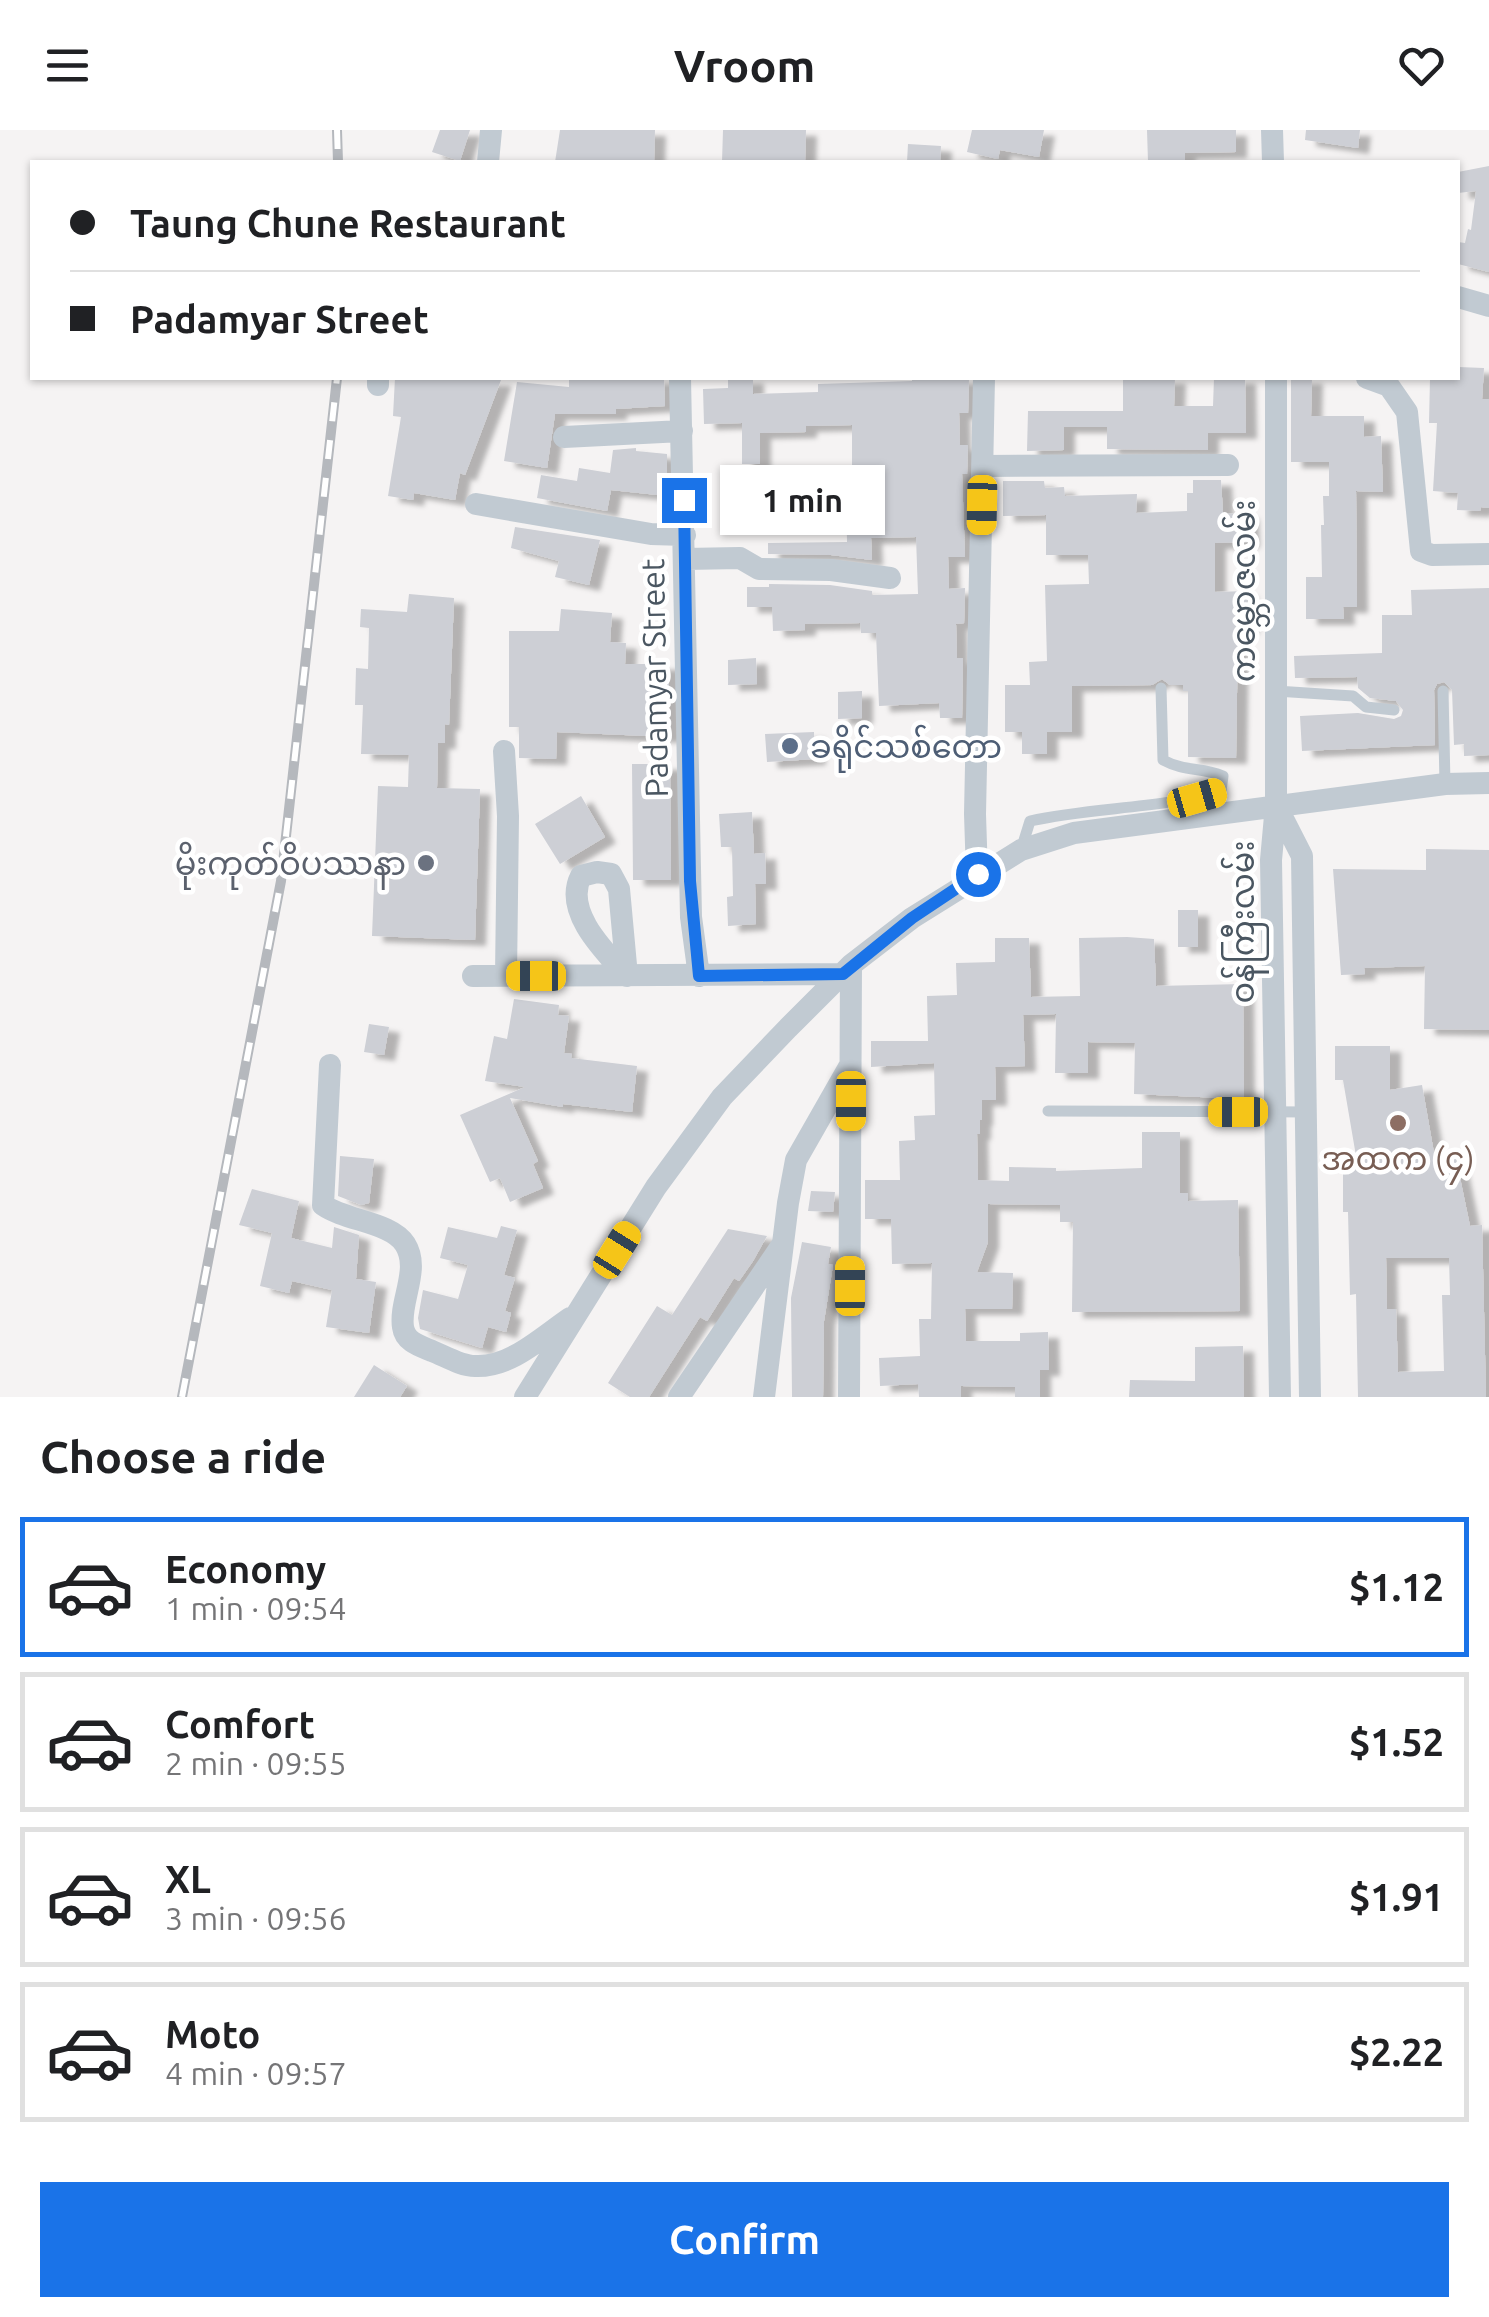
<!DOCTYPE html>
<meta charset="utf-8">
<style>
:root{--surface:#fff;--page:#f6f6f6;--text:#202124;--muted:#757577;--line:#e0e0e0;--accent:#1a73e8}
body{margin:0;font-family:Ubuntu,"Noto Sans Myanmar",sans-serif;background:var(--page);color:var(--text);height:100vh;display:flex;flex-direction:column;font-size:38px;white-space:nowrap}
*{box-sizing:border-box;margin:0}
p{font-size:32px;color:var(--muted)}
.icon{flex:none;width:55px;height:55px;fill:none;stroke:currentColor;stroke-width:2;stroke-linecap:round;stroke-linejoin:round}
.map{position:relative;height:1267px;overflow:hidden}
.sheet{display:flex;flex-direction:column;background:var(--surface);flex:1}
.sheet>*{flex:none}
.top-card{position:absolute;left:30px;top:30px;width:1430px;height:220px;border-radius:0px;box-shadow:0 2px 8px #0004;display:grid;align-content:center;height:220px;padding:0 40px;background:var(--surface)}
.end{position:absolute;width:45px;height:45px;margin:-22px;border:12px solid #1a73e8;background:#fff;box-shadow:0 0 0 5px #fff}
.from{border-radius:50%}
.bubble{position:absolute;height:70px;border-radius:0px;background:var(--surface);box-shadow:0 2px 8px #0004;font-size:32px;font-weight:700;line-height:70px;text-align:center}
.car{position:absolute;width:30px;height:60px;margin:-30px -15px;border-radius:12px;box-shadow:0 0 8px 2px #0007;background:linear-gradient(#f5c518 24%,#345 0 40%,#f5c518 0 76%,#345 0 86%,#f5c518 0)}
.top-card b{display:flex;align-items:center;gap:35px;height:95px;font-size:38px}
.top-card b+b{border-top:2px solid var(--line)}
.top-card i{width:25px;height:25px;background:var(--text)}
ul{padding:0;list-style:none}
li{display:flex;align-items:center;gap:30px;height:140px;margin:0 20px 15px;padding:0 20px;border:5px solid var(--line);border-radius:0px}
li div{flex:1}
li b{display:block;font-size:38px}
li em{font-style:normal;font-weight:700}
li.active{border-color:var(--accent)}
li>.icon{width:90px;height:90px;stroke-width:1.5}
h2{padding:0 40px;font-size:45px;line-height:120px}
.primary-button{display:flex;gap:20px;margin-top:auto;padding:20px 40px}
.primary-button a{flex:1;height:115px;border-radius:0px;background:var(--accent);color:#fff;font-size:40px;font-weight:700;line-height:115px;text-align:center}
header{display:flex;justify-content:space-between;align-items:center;height:130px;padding:0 40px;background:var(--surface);font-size:45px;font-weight:700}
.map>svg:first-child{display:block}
.building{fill:#cdcfd5;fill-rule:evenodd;filter:url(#shadow)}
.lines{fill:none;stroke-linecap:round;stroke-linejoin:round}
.service{stroke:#c1cad2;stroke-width:11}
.minor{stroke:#c1cad2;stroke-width:22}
.rail-casing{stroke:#b5b8bd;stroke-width:10}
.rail{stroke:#fff;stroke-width:6;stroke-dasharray:19;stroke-linecap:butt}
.route{stroke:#1a73e8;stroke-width:12}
.service-dot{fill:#5c6f8a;stroke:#fff;stroke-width:4}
.worship-dot{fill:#6b7280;stroke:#fff;stroke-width:4}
.education-dot{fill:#8d6e63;stroke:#fff;stroke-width:4}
.labels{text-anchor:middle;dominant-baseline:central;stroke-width:9;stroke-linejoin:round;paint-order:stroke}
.street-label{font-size:32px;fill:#4a5661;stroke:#fff}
.service-label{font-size:32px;fill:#4e5e75;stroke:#fff;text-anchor:start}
.worship-label{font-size:32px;fill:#5b616d;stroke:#fff;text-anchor:end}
.education-label{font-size:32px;fill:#785e54;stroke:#fff}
</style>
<header><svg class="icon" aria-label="menu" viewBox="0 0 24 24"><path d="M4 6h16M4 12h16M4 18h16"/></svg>Vroom<svg class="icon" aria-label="heart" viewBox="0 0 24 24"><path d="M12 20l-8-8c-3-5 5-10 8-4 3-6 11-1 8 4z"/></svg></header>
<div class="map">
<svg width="1489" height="1267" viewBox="0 0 1489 1267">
<defs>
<filter id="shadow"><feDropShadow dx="11" dy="6" stdDeviation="2.5" flood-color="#0004"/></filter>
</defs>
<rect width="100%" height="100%" fill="#f5f3f3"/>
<path class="building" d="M 440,0 L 470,0 L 460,31 L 432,22 Z
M 560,0 L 655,0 L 654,32 L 555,32 Z
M 723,0 L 806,0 L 805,32 L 722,32 Z
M 972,0 L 1044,0 L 1039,27 L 1000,20 L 998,29 L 967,22 Z
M 1147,0 L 1236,0 L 1236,22 L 1185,23 L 1185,32 L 1148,32 Z
M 1306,0 L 1360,0 L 1358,18 L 1305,10 Z
M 908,14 L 941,16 L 940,32 L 907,32 Z
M 1489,36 L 1489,142 L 1458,134 L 1458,112 L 1465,113 L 1468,99 L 1471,100 L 1476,61 L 1458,63 L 1458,42 Z
M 1458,237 L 1484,238 L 1482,269 L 1489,269 L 1489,378 L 1481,377 L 1480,381 L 1457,380 L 1458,363 L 1433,361 L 1437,293 L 1429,293 L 1430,248 L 1458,248 Z
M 395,248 L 501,250 L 465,345 L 460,343 L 455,370 L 414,363 L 413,370 L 388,366 L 401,287 L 393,286 Z
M 569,248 L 664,248 L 665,276 L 616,279 L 616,284 L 555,284 L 547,338 L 504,331 L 517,252 L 569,257 Z
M 728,248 L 753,248 L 753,264 L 818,262 L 818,254 L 912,251 L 912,248 L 969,248 L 968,283 L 959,283 L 960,315 L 968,315 L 967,344 L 962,344 L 965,427 L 948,427 L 949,459 L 965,458 L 964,493 L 956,494 L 957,528 L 963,528 L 962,588 L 940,588 L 939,573 L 879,576 L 876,503 L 861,503 L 860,493 L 805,494 L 805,500 L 773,501 L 772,477 L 747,477 L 747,457 L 769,457 L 769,454 L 830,455 L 872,461 L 872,465 L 918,464 L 916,407 L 871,408 L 872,430 L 831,425 L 768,424 L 768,413 L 847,412 L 846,357 L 852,357 L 852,295 L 806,296 L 806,302 L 760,303 L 760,334 L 742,334 L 742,293 L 704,294 L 703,259 L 728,258 Z
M 1123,248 L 1175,248 L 1174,276 L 1213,276 L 1214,248 L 1245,248 L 1246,303 L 1208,303 L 1208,320 L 1107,319 L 1107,297 L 1064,297 L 1064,320 L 1027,321 L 1028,281 L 1123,281 Z
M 1291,248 L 1312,248 L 1311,286 L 1364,286 L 1364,307 L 1381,306 L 1383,362 L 1356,361 L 1357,477 L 1343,477 L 1344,489 L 1306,489 L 1306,447 L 1322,447 L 1321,395 L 1324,395 L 1323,366 L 1329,366 L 1329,332 L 1291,332 Z
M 636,318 L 636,321 L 667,324 L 667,366 L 611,360 L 607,381 L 537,368 L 541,345 L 577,351 L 579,338 L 610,343 L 613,320 Z
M 1193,350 L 1221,350 L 1223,384 L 1248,383 L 1249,412 L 1215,413 L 1215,462 L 1247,461 L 1248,498 L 1238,499 L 1236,628 L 1188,627 L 1188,561 L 1183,561 L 1183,555 L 1170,555 L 1162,549 L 1152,555 L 1072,556 L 1072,602 L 1047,602 L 1047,624 L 1022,624 L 1022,602 L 1005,602 L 1005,555 L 1030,555 L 1029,532 L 1047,531 L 1045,455 L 1089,454 L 1088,425 L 1046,425 L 1046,385 L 1003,386 L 1003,351 L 1044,351 L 1045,358 L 1064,357 L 1065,366 L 1137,364 L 1136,383 L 1187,381 L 1187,363 L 1193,363 Z
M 515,397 L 600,410 L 589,455 L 555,447 L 559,431 L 511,418 Z
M 1489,458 L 1489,625 L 1464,626 L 1464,614 L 1454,615 L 1452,560 L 1444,552 L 1437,554 L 1434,560 L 1435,615 L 1302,621 L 1300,586 L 1358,583 L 1394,589 L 1401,586 L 1403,580 L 1396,571 L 1370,568 L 1358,558 L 1357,547 L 1295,548 L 1294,526 L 1382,523 L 1382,485 L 1412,485 L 1411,460 Z
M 409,464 L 454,468 L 449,595 L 445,594 L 445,613 L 438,613 L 437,658 L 480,659 L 475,810 L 372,806 L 378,656 L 408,657 L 409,625 L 361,624 L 363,575 L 355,575 L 356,538 L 368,539 L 369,498 L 360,497 L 361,479 L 407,482 Z
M 561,479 L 612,483 L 610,512 L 626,513 L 625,534 L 669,534 L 669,607 L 557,602 L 556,629 L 519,628 L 519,597 L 509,597 L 509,501 L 559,501 Z
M 756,528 L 757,554 L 728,555 L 728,530 Z
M 862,561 L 862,588 L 838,589 L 838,562 Z
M 814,602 L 815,629 L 767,632 L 765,604 Z
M 632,634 L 670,634 L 671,750 L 633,750 Z
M 581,666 L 605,707 L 560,734 L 535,694 Z
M 752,682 L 754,724 L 765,723 L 766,754 L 755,754 L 756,794 L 728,796 L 727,767 L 733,766 L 732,717 L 721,717 L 719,684 Z
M 1426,719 L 1489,720 L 1489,900 L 1424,899 L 1425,836 L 1364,838 L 1365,844 L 1341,845 L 1333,739 L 1426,740 Z
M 1178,780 L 1198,780 L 1198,817 L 1178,817 Z
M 1127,807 L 1154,809 L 1156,856 L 1243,854 L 1244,969 L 1134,964 L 1135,913 L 1088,912 L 1088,943 L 1055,943 L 1056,884 L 1023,885 L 1025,936 L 995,937 L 996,970 L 982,970 L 982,990 L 980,990 L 980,1004 L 977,1004 L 978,1050 L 1009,1051 L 1009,1037 L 1056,1038 L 1056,1041 L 1142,1038 L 1142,1002 L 1180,1002 L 1180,1063 L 1188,1063 L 1188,1071 L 1238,1070 L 1240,1181 L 1072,1182 L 1073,1092 L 1060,1092 L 1060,1075 L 988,1074 L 988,1112 L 977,1142 L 1013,1143 L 1012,1179 L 965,1179 L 966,1211 L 1020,1211 L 1020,1203 L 1048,1202 L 1049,1240 L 1040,1240 L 1040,1267 L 1015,1267 L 1015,1257 L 961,1256 L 961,1267 L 919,1267 L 918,1254 L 880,1256 L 879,1228 L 920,1226 L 919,1189 L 931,1189 L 932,1133 L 892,1134 L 891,1089 L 865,1089 L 865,1050 L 900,1050 L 899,1011 L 915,1010 L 914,986 L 935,985 L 934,933 L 871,937 L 871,911 L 928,911 L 927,866 L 957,865 L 956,833 L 995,832 L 995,808 L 1029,808 L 1031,867 L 1080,866 L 1079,808 Z
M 514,869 L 559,875 L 558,885 L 569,886 L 564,923 L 572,924 L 571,928 L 637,936 L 632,982 L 563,974 L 563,977 L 510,968 L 538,1031 L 533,1034 L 543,1058 L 510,1072 L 500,1048 L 490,1052 L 460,985 L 525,957 L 485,951 L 494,906 L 507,909 Z
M 369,894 L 389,897 L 384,925 L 364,922 Z
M 1335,916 L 1390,916 L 1390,960 L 1422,955 L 1434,1023 L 1454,1019 L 1470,1096 L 1482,1095 L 1486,1267 L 1358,1267 L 1356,1164 L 1350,1165 L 1348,1082 L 1343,1082 L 1343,1026 L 1356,1026 L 1343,950 L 1335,950 ZM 1386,1128 L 1449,1128 L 1450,1165 L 1442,1165 L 1444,1241 L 1398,1242 L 1396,1179 L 1387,1179 Z
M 340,1026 L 374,1029 L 369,1073 L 361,1075 L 338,1066 Z
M 252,1059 L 299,1071 L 291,1108 L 332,1118 L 334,1097 L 359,1105 L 356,1149 L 376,1152 L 369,1203 L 326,1197 L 332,1160 L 292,1151 L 289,1163 L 260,1156 L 272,1103 L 239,1095 Z
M 811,1061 L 835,1062 L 833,1082 L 808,1081 Z
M 501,1096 L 517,1100 L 504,1145 L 515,1148 L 505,1181 L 511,1183 L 506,1202 L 488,1197 L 482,1218 L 420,1199 L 418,1188 L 423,1160 L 458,1169 L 468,1135 L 440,1128 L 448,1097 L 497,1108 Z
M 728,1099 L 767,1106 L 753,1131 L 739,1151 L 734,1148 L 707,1191 L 700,1187 L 649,1267 L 630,1267 L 608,1253 L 657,1176 L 672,1185 Z
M 802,1112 L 831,1117 L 828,1134 L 833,1135 L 824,1191 L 823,1267 L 792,1267 L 791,1168 Z
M 1243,1216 L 1244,1267 L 1129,1267 L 1130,1250 L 1195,1251 L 1195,1217 Z
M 374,1235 L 407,1256 L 400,1267 L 354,1267 Z"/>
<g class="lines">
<path class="service" d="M 1276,561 L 1353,566 L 1366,577 L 1394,580
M 1443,561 L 1445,654
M 1021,720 L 1030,691 C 1093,677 1160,679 1221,661 L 1223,646 C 1201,637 1185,642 1163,630 L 1161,558
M 1048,981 L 1306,982"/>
<path class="minor" d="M 1272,0 L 1273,32
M 488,32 L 491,0
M 1458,167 L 1489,176
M 378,248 L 378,255
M 680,248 L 691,787 L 699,846
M 1276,248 L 1276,675 L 1271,730 L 1280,1267
M 1367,248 L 1389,256 L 1407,282 L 1421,421 L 1432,425 L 1489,424
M 564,307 L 682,301
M 983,336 L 1228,335
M 476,374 L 651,404 L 685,405
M 685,429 L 740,428 L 759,439 L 831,440 L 890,448
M 504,621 L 508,686 L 506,846
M 1276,675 L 1302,726 L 1310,1267
M 597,742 L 611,744 L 619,759 L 627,846 C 604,821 563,781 581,746 Z
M 977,745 L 975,684 L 984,248
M 473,846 L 843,844
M 330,935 L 323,1075 C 346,1091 391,1092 405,1114 C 421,1139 399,1171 403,1197 C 405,1212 420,1216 432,1221 C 445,1226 461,1236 475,1236 C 510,1238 542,1207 570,1188
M 525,1267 L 656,1057 L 722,967 L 788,898 L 851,835 L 912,788 L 1021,720 L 1074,703 L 1445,654 L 1489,653
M 679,1267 L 782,1115
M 764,1267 L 788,1073 L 796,1030 L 849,937
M 849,1267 L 851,835"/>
<g class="rail-casing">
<path id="rail" d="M 337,0 L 338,32
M 182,1267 L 281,751 L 337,248"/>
</g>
<use href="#rail" class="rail"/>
</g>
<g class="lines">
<path class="route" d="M 684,370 L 690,751 L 699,846 L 843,844 L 912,788 L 978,744"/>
</g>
<circle class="service-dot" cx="790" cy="616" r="10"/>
<circle class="worship-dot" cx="426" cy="733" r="10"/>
<circle class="education-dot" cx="1398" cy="993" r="10"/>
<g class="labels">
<g class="street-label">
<text transform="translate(1243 461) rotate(-90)">ကမ္ဘောဇလမ်း</text>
<text transform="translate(654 548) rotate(-91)">Padamyar Street</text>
<text transform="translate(1242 792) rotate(-90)">ဝန်ကြီးလမ်း</text>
</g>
<g class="service-label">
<text x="810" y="616">ခရိုင်သစ်တော</text>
</g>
<g class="worship-label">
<text x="406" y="733">မိုးကုတ်ဝိပဿနာ</text>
</g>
<g class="education-label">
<text x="1398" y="1028">အထက (၄)</text>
</g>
</g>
</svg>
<i class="end from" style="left:978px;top:744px"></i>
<i class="end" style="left:684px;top:370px"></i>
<div class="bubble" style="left:720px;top:335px;width:165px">1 min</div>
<i class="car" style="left:982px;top:375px;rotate:181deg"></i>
<i class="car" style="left:1197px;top:668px;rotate:74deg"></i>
<i class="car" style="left:536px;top:846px;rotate:270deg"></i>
<i class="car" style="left:851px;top:971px;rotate:180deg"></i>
<i class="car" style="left:1238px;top:982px;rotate:270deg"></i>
<i class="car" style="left:617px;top:1120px;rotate:32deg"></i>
<i class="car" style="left:850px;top:1156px;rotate:0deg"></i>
<div class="top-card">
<b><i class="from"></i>Taung Chune Restaurant</b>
<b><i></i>Padamyar Street</b>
</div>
</div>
<section class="sheet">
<h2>Choose a ride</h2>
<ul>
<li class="active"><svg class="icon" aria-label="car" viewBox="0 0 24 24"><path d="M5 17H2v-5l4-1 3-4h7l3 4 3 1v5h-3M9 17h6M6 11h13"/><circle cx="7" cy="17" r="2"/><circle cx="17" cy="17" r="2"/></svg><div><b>Economy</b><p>1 min · 09:54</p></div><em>$1.12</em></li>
<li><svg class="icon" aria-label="car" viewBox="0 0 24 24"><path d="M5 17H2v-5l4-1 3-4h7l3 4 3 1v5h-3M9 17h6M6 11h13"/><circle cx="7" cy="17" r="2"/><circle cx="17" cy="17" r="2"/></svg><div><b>Comfort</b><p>2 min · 09:55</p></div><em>$1.52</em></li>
<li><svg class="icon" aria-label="car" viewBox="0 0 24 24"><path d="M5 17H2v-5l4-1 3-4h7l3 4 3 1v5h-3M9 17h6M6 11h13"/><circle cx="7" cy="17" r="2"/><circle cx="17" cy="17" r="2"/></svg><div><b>XL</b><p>3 min · 09:56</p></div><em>$1.91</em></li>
<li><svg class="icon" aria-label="car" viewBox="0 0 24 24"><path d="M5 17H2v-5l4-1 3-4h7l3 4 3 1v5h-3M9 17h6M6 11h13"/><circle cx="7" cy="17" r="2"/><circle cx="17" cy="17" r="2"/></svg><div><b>Moto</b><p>4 min · 09:57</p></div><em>$2.22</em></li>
</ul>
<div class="primary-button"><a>Confirm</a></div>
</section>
